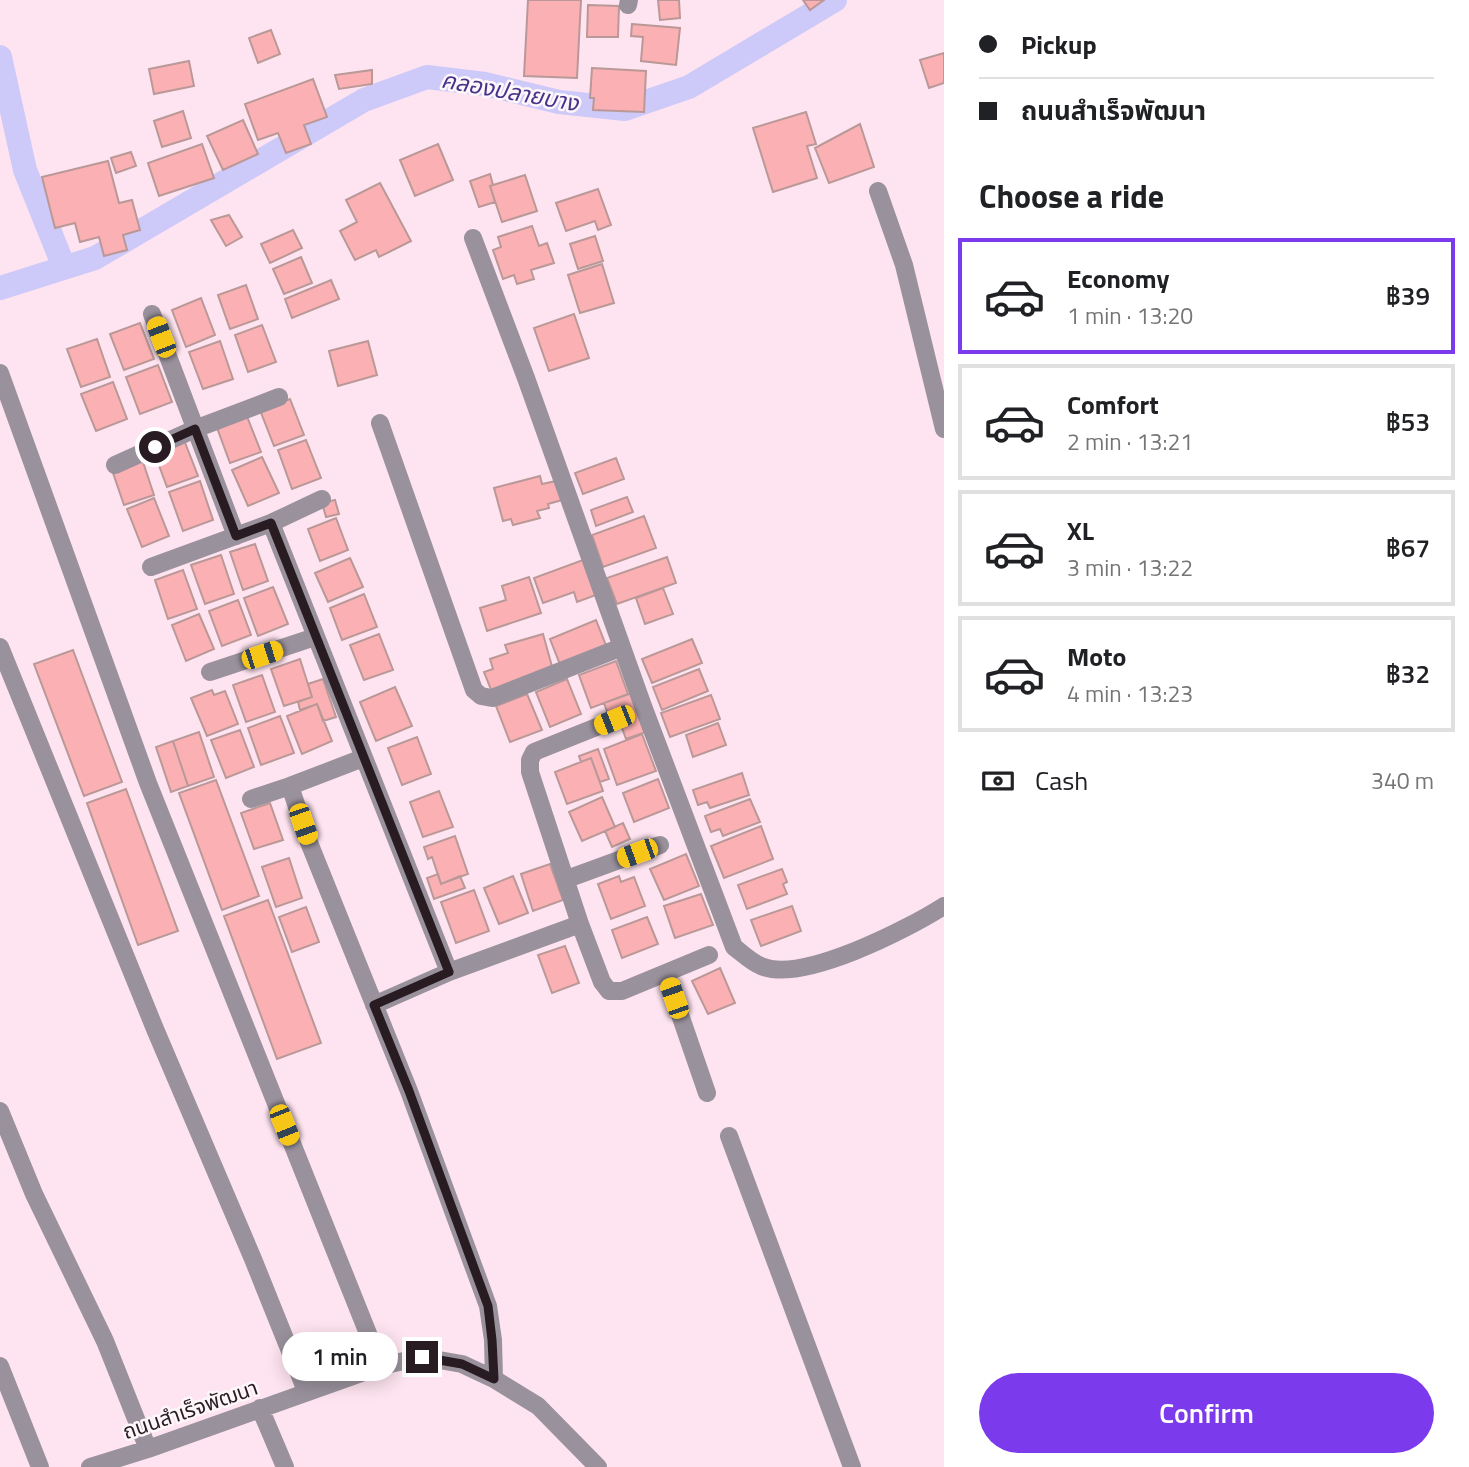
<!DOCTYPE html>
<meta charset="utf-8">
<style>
:root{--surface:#fff;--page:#f2f2f2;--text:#202124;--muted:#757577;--line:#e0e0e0;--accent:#7c3aed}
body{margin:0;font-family:"Titillium Web","Noto Sans Thai",sans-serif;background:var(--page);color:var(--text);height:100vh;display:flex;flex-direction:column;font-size:26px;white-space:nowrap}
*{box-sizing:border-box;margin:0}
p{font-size:23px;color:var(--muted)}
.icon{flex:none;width:38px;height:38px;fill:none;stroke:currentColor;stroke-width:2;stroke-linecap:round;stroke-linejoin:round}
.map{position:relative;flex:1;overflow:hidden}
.sheet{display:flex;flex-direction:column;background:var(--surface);width:525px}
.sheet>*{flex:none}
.banner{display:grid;align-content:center;height:154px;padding:0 35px;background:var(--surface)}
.end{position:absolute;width:32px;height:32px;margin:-16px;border:9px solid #281c22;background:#fff;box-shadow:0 0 0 4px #fff}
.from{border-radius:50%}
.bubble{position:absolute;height:49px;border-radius:24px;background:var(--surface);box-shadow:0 4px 18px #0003;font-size:23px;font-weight:600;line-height:49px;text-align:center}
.car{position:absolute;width:21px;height:42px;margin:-21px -10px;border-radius:9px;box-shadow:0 0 5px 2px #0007;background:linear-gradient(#f5c518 24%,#345 0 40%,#f5c518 0 76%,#345 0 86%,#f5c518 0)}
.banner b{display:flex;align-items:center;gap:24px;height:66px;font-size:26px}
.banner b+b{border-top:2px solid var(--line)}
.banner i{width:18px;height:18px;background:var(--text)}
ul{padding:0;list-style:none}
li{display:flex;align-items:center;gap:21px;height:116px;margin:0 14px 10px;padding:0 21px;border:4px solid var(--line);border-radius:0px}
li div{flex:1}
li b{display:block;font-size:26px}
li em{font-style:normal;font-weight:600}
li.on{border-color:var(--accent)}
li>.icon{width:63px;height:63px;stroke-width:1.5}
h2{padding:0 35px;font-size:32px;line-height:84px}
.pay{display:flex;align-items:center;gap:18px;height:77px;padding:0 35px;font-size:26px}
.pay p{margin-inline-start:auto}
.cta{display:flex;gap:14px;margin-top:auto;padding:14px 35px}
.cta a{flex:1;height:80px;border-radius:42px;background:var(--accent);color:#fff;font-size:28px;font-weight:600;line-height:80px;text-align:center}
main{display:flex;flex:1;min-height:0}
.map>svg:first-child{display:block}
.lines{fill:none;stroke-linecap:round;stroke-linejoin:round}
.canal{stroke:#cdc9f9;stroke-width:24}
.building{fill:#fbb1b3;stroke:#ba9898;stroke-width:2}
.minor{stroke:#99919c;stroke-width:18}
.route{stroke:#281c22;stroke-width:9}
.labels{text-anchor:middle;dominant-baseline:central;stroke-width:5;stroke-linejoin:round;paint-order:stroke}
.street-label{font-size:21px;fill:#281c22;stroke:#fef7fa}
.water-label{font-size:23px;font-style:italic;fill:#46338b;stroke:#fef7fa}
</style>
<main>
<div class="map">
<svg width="944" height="1467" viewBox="0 0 944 1467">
<rect width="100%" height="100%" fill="#fee4f0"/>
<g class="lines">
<path class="canal" d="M 0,57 L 25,170 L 64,267
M 0,288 L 95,258 L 364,100 L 427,77 L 485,84 L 559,102 L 625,109 L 689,87 L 835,0"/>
</g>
<path class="building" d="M 528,0 L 581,0 L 577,78 L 524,76 Z
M 658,0 L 679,0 L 680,18 L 660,20 Z
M 803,0 L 824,0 L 810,10 Z
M 588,5 L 619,6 L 618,37 L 587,37 Z
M 632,24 L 680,28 L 676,65 L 641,61 L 643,37 L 631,36 Z
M 271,30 L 280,54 L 258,63 L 249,38 Z
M 944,53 L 944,83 L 929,88 L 920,60 Z
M 189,61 L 194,86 L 154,94 L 149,69 Z
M 592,68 L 646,71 L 644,112 L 593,110 L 594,98 L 590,98 Z
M 372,70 L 372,84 L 339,89 L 335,75 Z
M 313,79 L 327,117 L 304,125 L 311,144 L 286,153 L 278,133 L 258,140 L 245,104 Z
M 183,111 L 191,138 L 162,147 L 154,121 Z
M 806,112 L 816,144 L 807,146 L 817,178 L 773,192 L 753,128 Z
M 243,120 L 258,154 L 223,170 L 207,136 Z
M 860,124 L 874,167 L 829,183 L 815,148 Z
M 202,144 L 214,178 L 159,196 L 148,163 Z
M 438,144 L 453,180 L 415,196 L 400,160 Z
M 131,152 L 136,166 L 116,173 L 111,158 Z
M 108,161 L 119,203 L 132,200 L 140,230 L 123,235 L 127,250 L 104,256 L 99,237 L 80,242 L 75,223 L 55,228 L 42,177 Z
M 490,174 L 493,185 L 490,186 L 495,202 L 479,207 L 470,181 Z
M 525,175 L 537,211 L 502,222 L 490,186 Z
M 380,183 L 411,241 L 379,257 L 376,250 L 355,260 L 340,231 L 357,222 L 346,200 Z
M 598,189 L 611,225 L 598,230 L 595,221 L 566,231 L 556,203 Z
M 229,215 L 242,237 L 226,246 L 211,220 Z
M 532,226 L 539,246 L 547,243 L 554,263 L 531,270 L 534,279 L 517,284 L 514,275 L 503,279 L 493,250 L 501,247 L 498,237 Z
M 293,230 L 302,248 L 270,263 L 261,244 Z
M 595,236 L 603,261 L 578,269 L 570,244 Z
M 301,257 L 312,283 L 284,294 L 273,269 Z
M 602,264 L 614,303 L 580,313 L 568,275 Z
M 331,280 L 339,299 L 292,318 L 285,299 Z
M 246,285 L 258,319 L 230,329 L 218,295 Z
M 201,298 L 215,335 L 186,347 L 172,310 Z
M 574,314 L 589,358 L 549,371 L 534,328 Z
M 140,323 L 154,359 L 124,370 L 110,334 Z
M 262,325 L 276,362 L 248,372 L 235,335 Z
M 97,339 L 110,377 L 81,387 L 67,349 Z
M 220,341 L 233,379 L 203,389 L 189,352 Z
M 368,341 L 377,375 L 338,386 L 329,351 Z
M 158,365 L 172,402 L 140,414 L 126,377 Z
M 113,382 L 127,419 L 96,431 L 81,394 Z
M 290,399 L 304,435 L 274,446 L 260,410 Z
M 246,414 L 261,452 L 230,463 L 216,425 Z
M 184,440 L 198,476 L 167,487 L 154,452 Z
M 306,440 L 321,478 L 292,489 L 278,450 Z
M 141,456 L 154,495 L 124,505 L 111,467 Z
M 262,457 L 279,493 L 248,506 L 232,470 Z
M 616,458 L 624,479 L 583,494 L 575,473 Z
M 540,476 L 542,484 L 556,481 L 562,500 L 548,504 L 549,508 L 537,511 L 540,518 L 513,525 L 511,519 L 503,521 L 494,488 Z
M 200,481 L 213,520 L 183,531 L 169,492 Z
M 627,497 L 633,512 L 596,526 L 591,510 Z
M 154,498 L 169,536 L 142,547 L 127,509 Z
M 335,500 L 339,514 L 326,517 L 322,503 Z
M 644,516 L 656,548 L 603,567 L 592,535 Z
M 336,518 L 348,550 L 320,561 L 308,529 Z
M 255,544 L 268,581 L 243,590 L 230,552 Z
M 221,555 L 234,594 L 205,604 L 191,565 Z
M 667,557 L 676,583 L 617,604 L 607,578 Z
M 350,558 L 363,587 L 328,602 L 315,573 Z
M 583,560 L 596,595 L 577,602 L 574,592 L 543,603 L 534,578 Z
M 183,570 L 197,609 L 168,619 L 155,580 Z
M 529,577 L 541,613 L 487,631 L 480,608 L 506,600 L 502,586 Z
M 273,587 L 288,624 L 258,636 L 244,598 Z
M 663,588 L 673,614 L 645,624 L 636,598 Z
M 364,594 L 377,627 L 342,640 L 330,608 Z
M 238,600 L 251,635 L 222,646 L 209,611 Z
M 199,614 L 214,649 L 186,661 L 172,625 Z
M 596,620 L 607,648 L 561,667 L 550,639 Z
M 379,634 L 393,670 L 364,680 L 350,645 Z
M 543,634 L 553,670 L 492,692 L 484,672 L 493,669 L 490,659 L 508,653 L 505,645 Z
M 692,639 L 702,663 L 652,683 L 642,659 Z
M 73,650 L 122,782 L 84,796 L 34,664 Z
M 300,659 L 312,697 L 284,706 L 271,669 Z
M 616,661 L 628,694 L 591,708 L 579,675 Z
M 699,669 L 708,691 L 662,710 L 653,687 Z
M 262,675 L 275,712 L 246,722 L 233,685 Z
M 323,679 L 336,717 L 323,721 L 317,704 L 300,710 L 298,702 L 312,697 L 308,684 Z
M 567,679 L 581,714 L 550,727 L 536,692 Z
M 395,687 L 412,726 L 376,741 L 360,702 Z
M 212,690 L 214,695 L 225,691 L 238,724 L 207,736 L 191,698 Z
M 632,693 L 646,732 L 626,739 L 616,711 L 608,714 L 604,703 Z
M 527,694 L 542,730 L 510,742 L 496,706 Z
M 711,695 L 720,719 L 670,737 L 661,713 Z
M 317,704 L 332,741 L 302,754 L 287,716 Z
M 280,716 L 294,753 L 261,765 L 248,728 Z
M 718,723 L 726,745 L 693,757 L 686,735 Z
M 240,730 L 254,767 L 226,778 L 211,740 Z
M 199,732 L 214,777 L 188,786 L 173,741 Z
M 642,734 L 656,771 L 617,785 L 604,749 Z
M 417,737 L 431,774 L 402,785 L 388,748 Z
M 173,741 L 188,786 L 171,792 L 156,747 Z
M 598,749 L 609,779 L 600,782 L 591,758 L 581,762 L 579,756 Z
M 591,758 L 603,791 L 567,804 L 555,772 Z
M 742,773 L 749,795 L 710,808 L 707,802 L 698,805 L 693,790 Z
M 658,779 L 669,808 L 634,822 L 623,793 Z
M 216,780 L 259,896 L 222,910 L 179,793 Z
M 126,789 L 178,931 L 138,945 L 87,803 Z
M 439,791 L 453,827 L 423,837 L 410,802 Z
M 602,797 L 615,827 L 582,841 L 569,812 Z
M 750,799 L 760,822 L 723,836 L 720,829 L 711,832 L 705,816 Z
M 270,803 L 283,840 L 254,849 L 241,813 Z
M 623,823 L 630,839 L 612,847 L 605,831 Z
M 761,826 L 773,859 L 724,878 L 711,846 Z
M 455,836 L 468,874 L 441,884 L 432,857 L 428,859 L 424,847 Z
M 686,854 L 699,886 L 664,900 L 650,869 Z
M 289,858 L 302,898 L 276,907 L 262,867 Z
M 550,864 L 563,900 L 533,911 L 521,874 Z
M 782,869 L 787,882 L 783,884 L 787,894 L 747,909 L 738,885 Z
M 438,874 L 441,884 L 460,876 L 465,888 L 434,899 L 427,878 Z
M 513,876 L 528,913 L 499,924 L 484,888 Z
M 619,876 L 621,882 L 634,877 L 645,906 L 611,919 L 598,884 Z
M 474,890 L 489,931 L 456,943 L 441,902 Z
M 701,894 L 713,925 L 675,938 L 664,906 Z
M 268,900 L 321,1043 L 277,1059 L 224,916 Z
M 792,906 L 801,931 L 761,946 L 751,920 Z
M 306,907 L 319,942 L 292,952 L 279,917 Z
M 647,917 L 658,944 L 622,958 L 612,930 Z
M 565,946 L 579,983 L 552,993 L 538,955 Z
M 720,968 L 735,1003 L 708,1014 L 692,981 Z"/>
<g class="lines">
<path class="minor" d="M 628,5 L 629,0
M 878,191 L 904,265 L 944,429
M 473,238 L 526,378 L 643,706 L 734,947 C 742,953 751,962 761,966 C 801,984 908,929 944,906
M 152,314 L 236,536
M 0,373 L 148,783 L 381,1366
M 380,423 L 474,690 L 481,696 L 492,698 L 622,647
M 115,465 L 195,429 L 279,397
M 271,523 L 449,972
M 151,567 L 271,523 L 322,499
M 0,647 L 155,1029 L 253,1259 L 306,1391
M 210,672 L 315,637
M 614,720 L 534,752 L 530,760 L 530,772 L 580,924 L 602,982 L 609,991 L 622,991 L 709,955
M 363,758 L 290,786 L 308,840 L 409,1091 L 488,1306 L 493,1340 L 494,1379
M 251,799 L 290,786
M 567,879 L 660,845
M 666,974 L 707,1093
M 374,1005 L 449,972 L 580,924
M 0,1111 L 34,1194 L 105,1341 L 148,1449
M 729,1136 L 852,1467
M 0,1366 L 40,1467
M 260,1408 L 285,1467
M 90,1467 L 148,1449 L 381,1366 L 422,1357 L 462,1364 L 494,1379 L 538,1406 L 598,1467"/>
</g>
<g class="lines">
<path class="route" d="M 155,447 L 195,429 L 236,536 L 271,523 L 449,972 L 374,1005 L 409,1091 L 488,1306 L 492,1340 L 494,1379 L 462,1364 L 422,1357"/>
</g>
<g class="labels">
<g class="street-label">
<text transform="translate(190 1409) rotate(-19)">ถนนสำเร็จพัฒนา</text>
</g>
<g class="water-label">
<text transform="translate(510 91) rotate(10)">คลองปลายบาง</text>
</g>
</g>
</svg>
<i class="end from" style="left:155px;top:447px"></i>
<i class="end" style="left:422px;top:1357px"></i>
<div class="bubble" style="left:282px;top:1332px;width:116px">1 min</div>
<i class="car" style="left:161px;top:337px;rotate:339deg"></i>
<i class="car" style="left:262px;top:655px;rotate:72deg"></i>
<i class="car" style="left:614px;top:720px;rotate:248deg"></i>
<i class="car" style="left:303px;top:824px;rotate:161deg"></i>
<i class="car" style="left:637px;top:853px;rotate:250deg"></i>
<i class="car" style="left:674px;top:998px;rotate:341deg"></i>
<i class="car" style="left:284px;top:1125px;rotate:158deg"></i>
</div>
<section class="sheet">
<div class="banner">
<b><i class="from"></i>Pickup</b>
<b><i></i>ถนนสำเร็จพัฒนา</b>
</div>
<h2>Choose a ride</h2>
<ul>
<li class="on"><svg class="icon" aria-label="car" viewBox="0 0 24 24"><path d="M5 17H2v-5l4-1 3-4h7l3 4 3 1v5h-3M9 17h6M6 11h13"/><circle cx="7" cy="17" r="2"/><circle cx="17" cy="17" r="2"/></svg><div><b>Economy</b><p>1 min · 13:20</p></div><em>฿39</em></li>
<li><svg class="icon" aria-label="car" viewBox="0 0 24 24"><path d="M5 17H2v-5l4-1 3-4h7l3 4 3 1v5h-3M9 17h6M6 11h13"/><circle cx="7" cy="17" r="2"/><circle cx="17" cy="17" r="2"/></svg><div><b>Comfort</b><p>2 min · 13:21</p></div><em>฿53</em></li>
<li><svg class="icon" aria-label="car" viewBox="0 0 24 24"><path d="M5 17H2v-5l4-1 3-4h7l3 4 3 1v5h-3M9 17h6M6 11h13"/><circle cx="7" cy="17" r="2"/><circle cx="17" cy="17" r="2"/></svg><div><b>XL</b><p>3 min · 13:22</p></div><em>฿67</em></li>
<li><svg class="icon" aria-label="car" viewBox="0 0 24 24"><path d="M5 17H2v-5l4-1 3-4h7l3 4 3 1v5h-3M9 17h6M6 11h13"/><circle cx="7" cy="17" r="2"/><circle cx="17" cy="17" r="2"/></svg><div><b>Moto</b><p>4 min · 13:23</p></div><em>฿32</em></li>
</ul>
<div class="pay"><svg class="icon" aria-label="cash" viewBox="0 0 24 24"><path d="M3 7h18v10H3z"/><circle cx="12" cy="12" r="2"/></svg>Cash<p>340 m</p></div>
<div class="cta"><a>Confirm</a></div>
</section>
</main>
